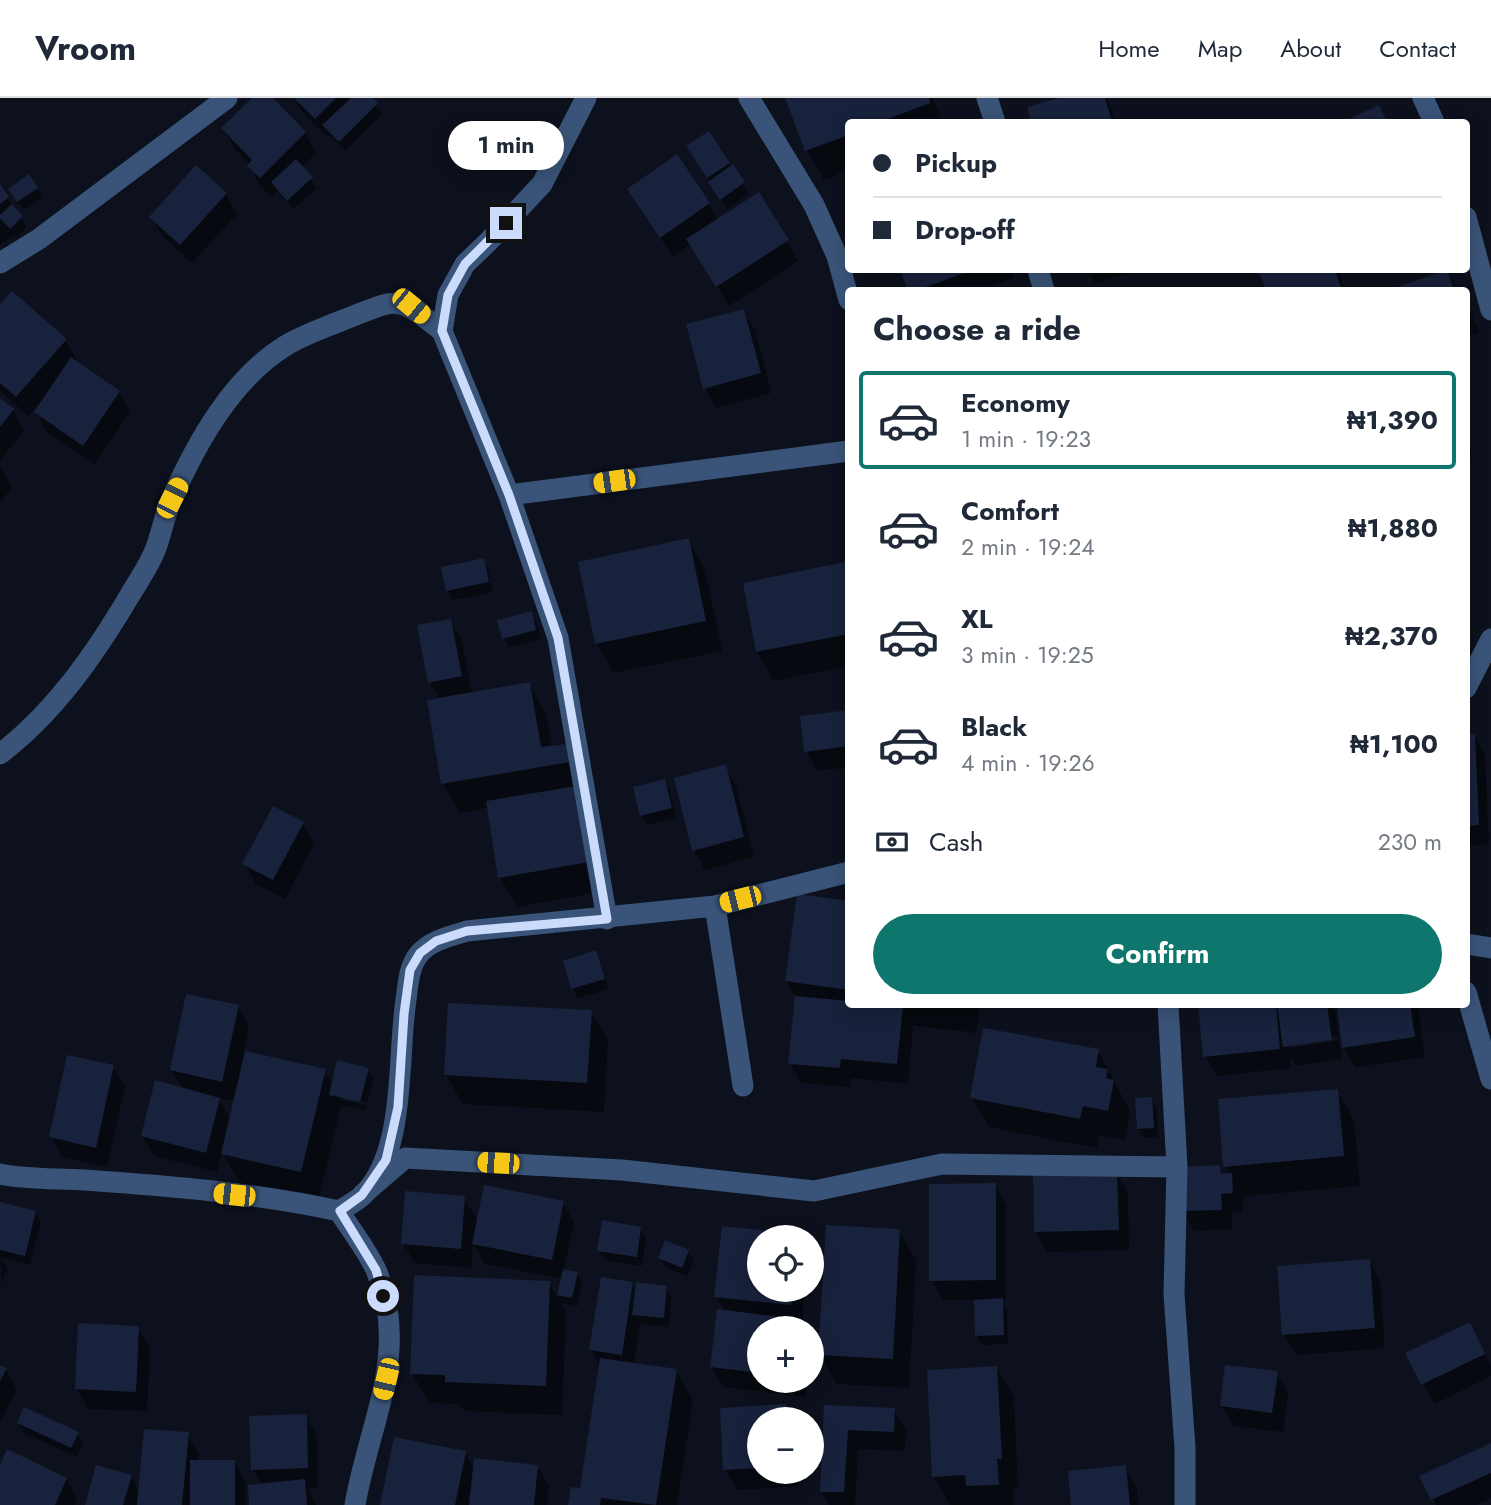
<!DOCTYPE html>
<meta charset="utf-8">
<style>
:root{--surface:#fff;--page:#f6f6f7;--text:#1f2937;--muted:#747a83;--line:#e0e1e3;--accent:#0f766e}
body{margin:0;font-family:Jost,sans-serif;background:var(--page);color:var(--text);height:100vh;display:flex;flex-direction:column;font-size:26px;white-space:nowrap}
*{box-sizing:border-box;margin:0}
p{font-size:23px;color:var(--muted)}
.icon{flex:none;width:38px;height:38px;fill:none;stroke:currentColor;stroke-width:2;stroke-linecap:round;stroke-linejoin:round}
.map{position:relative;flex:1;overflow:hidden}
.details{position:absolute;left:845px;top:189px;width:625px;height:721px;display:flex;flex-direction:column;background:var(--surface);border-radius:7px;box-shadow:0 4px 18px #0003}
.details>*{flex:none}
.guide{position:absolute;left:845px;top:21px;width:625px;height:154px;border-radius:7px;box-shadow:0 4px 18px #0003;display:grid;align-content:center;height:154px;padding:0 28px;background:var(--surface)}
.fabs{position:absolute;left:747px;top:1127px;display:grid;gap:14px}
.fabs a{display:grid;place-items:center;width:77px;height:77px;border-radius:50%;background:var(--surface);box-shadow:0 4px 18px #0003;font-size:35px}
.end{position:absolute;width:32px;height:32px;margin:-16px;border:9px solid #cbdbfc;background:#111;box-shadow:0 0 0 4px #111}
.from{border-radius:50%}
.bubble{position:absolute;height:49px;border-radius:24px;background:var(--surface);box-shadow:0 4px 18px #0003;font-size:23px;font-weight:700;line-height:49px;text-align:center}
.car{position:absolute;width:21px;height:42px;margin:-21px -10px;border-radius:9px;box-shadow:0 0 5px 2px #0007;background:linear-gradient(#f5c518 24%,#345 0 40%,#f5c518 0 76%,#345 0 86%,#f5c518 0)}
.guide b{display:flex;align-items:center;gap:24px;height:66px;font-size:26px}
.guide b+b{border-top:2px solid var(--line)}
.guide i{width:18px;height:18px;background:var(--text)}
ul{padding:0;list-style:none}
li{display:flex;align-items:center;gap:21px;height:98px;margin:0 14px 10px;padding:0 14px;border:4px solid transparent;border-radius:7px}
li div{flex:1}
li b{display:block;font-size:26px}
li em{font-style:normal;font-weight:700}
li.selected{border-color:var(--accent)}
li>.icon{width:63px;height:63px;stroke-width:1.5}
h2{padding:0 28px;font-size:32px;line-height:84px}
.pay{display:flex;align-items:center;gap:18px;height:77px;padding:0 28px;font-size:26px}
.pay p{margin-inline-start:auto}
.button{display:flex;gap:14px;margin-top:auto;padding:14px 28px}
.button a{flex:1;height:80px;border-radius:42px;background:var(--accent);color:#fff;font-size:28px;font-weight:700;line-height:80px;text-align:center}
header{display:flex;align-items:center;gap:42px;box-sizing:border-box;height:98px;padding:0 35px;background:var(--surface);border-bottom:2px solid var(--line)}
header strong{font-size:33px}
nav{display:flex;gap:38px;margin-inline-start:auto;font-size:24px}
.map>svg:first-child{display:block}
.shadow{fill:#0007;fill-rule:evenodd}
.building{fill:#19223c}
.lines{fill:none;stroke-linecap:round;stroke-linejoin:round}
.minor{stroke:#3a5479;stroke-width:21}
.route{stroke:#cbdbfc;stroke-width:9}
</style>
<header>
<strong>Vroom</strong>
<nav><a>Home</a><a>Map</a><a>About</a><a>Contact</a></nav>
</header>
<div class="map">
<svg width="1491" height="1407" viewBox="0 0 1491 1407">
<rect width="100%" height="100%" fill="#0c111d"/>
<path class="shadow" d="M 254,0 L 270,0 L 305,35 L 316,55 L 301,70 L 317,90 L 293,111 L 277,93 L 272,99 L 260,88 L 250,67 L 235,51 L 223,31 Z
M 294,0 L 371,0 L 382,16 L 345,53 L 330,37 L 328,39 L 303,15 Z
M 787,0 L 933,0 L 942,24 L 849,24 L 849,72 L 824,82 L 807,53 Z
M 1050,0 L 1107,0 L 1116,24 L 1033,24 L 1029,10 L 1052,4 Z
M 709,35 L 749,95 L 727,111 L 694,58 Z
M 0,89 L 27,129 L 16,139 L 14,137 L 0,147 Z
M 37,91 L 42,100 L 24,112 L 16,101 Z
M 629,92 L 709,106 L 718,122 L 758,97 L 798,163 L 729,208 L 691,146 L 673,159 Z
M 226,96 L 237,116 L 192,165 L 163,139 L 151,119 Z
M 902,172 L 1011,172 L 1014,180 L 981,192 L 910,192 Z
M 1087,172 L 1142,172 L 1095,185 Z
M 1260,172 L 1338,172 L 1345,192 L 1268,192 Z
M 1446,174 L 1457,192 L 1393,192 Z
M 1466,204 L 1479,234 L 1466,238 Z
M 0,209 L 65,242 L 77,262 L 75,264 L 119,294 L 130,314 L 95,366 L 47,334 L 36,314 L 42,306 L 40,304 L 28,318 L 0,293 Z
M 743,213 L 755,232 L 771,295 L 716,310 L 705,290 Z
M 0,302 L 13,312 L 24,332 L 0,363 Z
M 1466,339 L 1472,360 L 1466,362 Z
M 0,369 L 12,389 L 0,405 Z
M 688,442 L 705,472 L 722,553 L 614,575 L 597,546 L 581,465 Z
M 483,462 L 488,471 L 493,494 L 453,502 L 448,493 Z
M 849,465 L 849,568 L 774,583 L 757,554 Z
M 531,515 L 536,524 L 541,541 L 509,549 L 504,540 Z
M 450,523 L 462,543 L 472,596 L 529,586 L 546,616 L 552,650 L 566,647 L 605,793 L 517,809 L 500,779 L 489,710 L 460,715 L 443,686 L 440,602 L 430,584 Z
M 849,614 L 849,669 L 817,673 L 806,653 Z
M 1474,637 L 1485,657 L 1489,746 L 1466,748 L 1466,638 Z
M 725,668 L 736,688 L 754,759 L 705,772 L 694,752 Z
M 664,683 L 670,693 L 676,720 L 648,727 L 642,718 L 635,690 Z
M 302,725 L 314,745 L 285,801 L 256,786 L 244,766 Z
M 849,805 L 849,906 L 980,906 L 976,935 L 911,927 L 913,930 L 908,986 L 851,980 L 850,989 L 801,985 L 790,965 L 796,900 L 786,883 Z
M 595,854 L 609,891 L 578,900 L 572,890 Z
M 1200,906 L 1334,906 L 1339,939 L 1290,946 L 1290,950 L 1339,942 L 1342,961 L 1296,968 L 1289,956 L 1291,970 L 1217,978 L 1205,958 Z
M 1338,906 L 1418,906 L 1425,959 L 1355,969 L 1344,949 Z
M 238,909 L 249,929 L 244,954 L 325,973 L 333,987 L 367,971 L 373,981 L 367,1004 L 341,998 L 341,1002 L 367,1007 L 365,1013 L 341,1007 L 318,1103 L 240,1085 L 222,1054 L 217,1074 L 154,1058 L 142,1038 L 183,992 L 172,972 ZM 218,1000 L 235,1003 L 231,1021 Z
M 591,914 L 608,943 L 604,1014 L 463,1006 L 446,977 Z
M 1098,953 L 1130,1013 L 1125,1042 L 1099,1037 L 1097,1050 L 989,1029 L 972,1000 Z
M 113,969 L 125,989 L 107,1069 L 62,1059 L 51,1039 Z
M 1337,993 L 1354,1022 L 1360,1088 L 1243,1098 L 1243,1114 L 1232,1115 L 1232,1131 L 1194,1133 L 1183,1113 L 1219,1069 L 1224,1078 L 1230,1077 L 1225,1068 Z
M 1151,1001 L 1157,1010 L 1158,1039 L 1144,1040 L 1138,1031 Z
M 1116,1075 L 1128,1095 L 1129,1152 L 1047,1154 L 1036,1134 Z
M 995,1087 L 1006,1107 L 1006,1202 L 1001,1202 L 1007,1212 L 1008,1246 L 982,1247 L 977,1238 L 976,1202 L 943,1202 L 931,1182 Z
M 464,1100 L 478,1123 L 562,1104 L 574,1124 L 564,1173 L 577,1176 L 582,1185 L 577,1209 L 561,1205 L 566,1214 L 562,1317 L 464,1313 L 459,1306 L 429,1305 L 412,1275 L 549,1185 L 558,1201 L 563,1181 L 485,1166 L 473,1145 L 471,1170 L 415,1165 L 403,1146 Z
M 0,1113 L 35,1115 L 41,1124 L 30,1167 L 1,1160 L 8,1171 L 1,1186 Z
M 724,1130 L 799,1139 L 760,1139 L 760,1192 L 805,1192 L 802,1223 L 806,1230 L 760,1230 L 760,1283 L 808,1283 L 806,1299 L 723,1289 L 712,1269 L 725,1214 L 716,1198 Z
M 640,1131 L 646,1140 L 642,1168 L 605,1162 L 599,1153 Z
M 899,1133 L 916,1162 L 909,1290 L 837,1286 L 820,1257 Z
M 688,1154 L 694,1163 L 687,1178 L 665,1169 L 660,1159 Z
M 1369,1163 L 1380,1183 L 1385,1250 L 1296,1257 L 1284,1237 L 1279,1170 Z
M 632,1186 L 637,1193 L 666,1189 L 671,1199 L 669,1229 L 640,1226 L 634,1267 L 676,1273 L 693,1302 L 677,1407 L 570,1407 L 582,1392 L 600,1268 L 591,1251 Z
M 138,1230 L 150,1250 L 147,1313 L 88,1311 L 77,1291 Z
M 1480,1246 L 1491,1269 L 1491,1278 L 1434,1306 L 1408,1256 Z
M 0,1269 L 6,1272 L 17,1292 L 0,1323 Z
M 996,1270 L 1014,1299 L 1018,1390 L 1013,1390 L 1014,1407 L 950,1407 L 934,1379 Z
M 1276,1275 L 1288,1295 L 1283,1334 L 1233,1328 L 1222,1308 Z
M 785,1308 L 793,1321 L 760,1321 L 760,1374 L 799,1374 L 800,1388 L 737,1392 L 725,1372 L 722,1312 Z
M 826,1309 L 894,1312 L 906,1332 L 905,1353 L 858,1351 L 855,1407 L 829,1407 L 821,1393 Z
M 305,1318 L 317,1338 L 318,1389 L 308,1390 L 316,1407 L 251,1407 L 262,1387 L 253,1372 Z
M 19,1325 L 77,1335 L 83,1345 L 77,1359 L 24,1335 Z
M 187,1336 L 199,1356 L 198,1364 L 234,1363 L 245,1383 L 245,1407 L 87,1407 L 131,1379 L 140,1395 Z
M 1491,1347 L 1491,1400 L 1476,1407 L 1436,1407 L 1422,1378 Z
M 465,1355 L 475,1372 L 537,1368 L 549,1388 L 547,1407 L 382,1407 Z
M 1125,1369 L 1137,1389 L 1138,1407 L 1073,1407 Z
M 0,1371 L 66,1381 L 77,1401 L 75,1407 L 0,1407 Z"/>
<path class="building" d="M 252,0 L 273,0 L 306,34 L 260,80 L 247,68 L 252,62 L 221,30 Z
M 294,0 L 336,0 L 315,21 Z
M 351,0 L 373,0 L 378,5 L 339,44 L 322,27 Z
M 785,0 L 929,0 L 930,5 L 880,24 L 849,24 L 849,37 L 805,53 Z
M 1059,0 L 1105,0 L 1112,24 L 1031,24 L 1027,9 Z
M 1379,7 L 1387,24 L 1343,24 Z
M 709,33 L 730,65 L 707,80 L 686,48 Z
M 677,56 L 710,105 L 660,140 L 627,91 Z
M 296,61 L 313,79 L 287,103 L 271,84 Z
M 733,66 L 745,84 L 720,102 L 708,84 Z
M 196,67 L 227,95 L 180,147 L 149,119 Z
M 29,76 L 38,90 L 17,104 L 8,91 Z
M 0,86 L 9,99 L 0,106 Z
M 759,94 L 789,142 L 716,189 L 686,141 Z
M 12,106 L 23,118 L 10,131 L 0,120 L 0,117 Z
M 900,172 L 973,172 L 917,192 L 908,192 Z
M 1258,172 L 1335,172 L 1342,192 L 1266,192 Z
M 1447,172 L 1454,192 L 1389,192 Z
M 12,193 L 67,241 L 16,299 L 0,285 L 0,206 Z
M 744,211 L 761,275 L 703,291 L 686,226 Z
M 71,259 L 120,293 L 83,348 L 34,314 Z
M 0,300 L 14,311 L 0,329 Z
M 689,440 L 706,523 L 595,546 L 578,464 Z
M 484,460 L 489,484 L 446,493 L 441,469 Z
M 849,463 L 849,536 L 756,554 L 743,485 Z
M 532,513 L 536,532 L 502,541 L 497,522 Z
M 451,521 L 462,578 L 428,585 L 417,527 Z
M 530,584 L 541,649 L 567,646 L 570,664 L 441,686 L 427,602 Z
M 849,612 L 849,648 L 804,654 L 800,618 Z
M 1466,636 L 1475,636 L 1479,727 L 1466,728 Z
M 726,666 L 744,739 L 692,753 L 674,680 Z
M 665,681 L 672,710 L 640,718 L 633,689 Z
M 577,688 L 589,764 L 498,780 L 486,703 Z
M 273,708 L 304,724 L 273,782 L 242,766 Z
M 797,796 L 849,803 L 849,892 L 785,883 Z
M 596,852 L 605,881 L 571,891 L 563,863 Z
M 186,896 L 239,907 L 222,984 L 170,972 Z
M 795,898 L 849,903 L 849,906 L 903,908 L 897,966 L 841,961 L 840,970 L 788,966 Z
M 448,905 L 592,912 L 587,985 L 444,977 Z
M 1198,906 L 1276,906 L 1280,951 L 1203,959 Z
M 1277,906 L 1327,906 L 1332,942 L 1283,949 Z
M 1337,906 L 1410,906 L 1415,939 L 1342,950 Z
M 983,930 L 1099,951 L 1096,969 L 1108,971 L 1106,980 L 1114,982 L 1108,1013 L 1083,1008 L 1080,1021 L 970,1000 Z
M 245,953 L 326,971 L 301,1074 L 221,1056 Z
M 67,957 L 114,967 L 96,1050 L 49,1039 Z
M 337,962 L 369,970 L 360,1004 L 329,997 Z
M 155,982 L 220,1000 L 206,1055 L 141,1038 Z
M 1338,991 L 1344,1058 L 1223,1069 L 1218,1001 Z
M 1152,999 L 1154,1030 L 1137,1031 L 1135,1000 Z
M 1220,1067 L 1221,1076 L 1232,1075 L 1233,1095 L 1221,1096 L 1222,1112 L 1181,1113 L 1180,1069 Z
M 1117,1073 L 1119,1132 L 1034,1134 L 1033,1076 Z
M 996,1085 L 996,1182 L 929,1183 L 929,1086 Z
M 484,1087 L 564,1103 L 552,1162 L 472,1146 Z
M 405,1093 L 465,1098 L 461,1151 L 401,1146 Z
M 0,1104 L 36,1113 L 25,1158 L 0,1152 Z
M 602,1122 L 641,1129 L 637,1159 L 597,1153 Z
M 826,1127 L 900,1131 L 893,1261 L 818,1257 Z
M 722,1128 L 799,1136 L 799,1139 L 760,1139 L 760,1192 L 793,1192 L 791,1207 L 714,1199 Z
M 665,1142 L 689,1152 L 682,1170 L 658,1160 Z
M 1370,1161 L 1375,1230 L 1282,1237 L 1277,1168 Z
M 563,1171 L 578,1174 L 572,1200 L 557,1197 Z
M 414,1177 L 550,1183 L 546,1288 L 445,1284 L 445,1277 L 410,1276 Z
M 601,1179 L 633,1184 L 622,1257 L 589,1252 Z
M 636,1184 L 667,1188 L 664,1220 L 632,1217 Z
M 1003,1200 L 1004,1237 L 975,1238 L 974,1202 Z
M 717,1211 L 803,1222 L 802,1230 L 760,1230 L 760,1275 L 710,1269 Z
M 1470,1224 L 1485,1256 L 1421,1287 L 1405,1255 Z
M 78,1225 L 139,1228 L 136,1294 L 75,1291 Z
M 600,1260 L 677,1271 L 656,1407 L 601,1400 L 600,1407 L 568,1407 L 571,1389 L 580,1390 Z
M 0,1267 L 7,1270 L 0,1283 Z
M 1225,1267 L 1278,1273 L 1272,1315 L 1220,1308 Z
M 997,1268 L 1002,1361 L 997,1361 L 999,1387 L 966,1388 L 965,1377 L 932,1379 L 927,1272 Z
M 786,1306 L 787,1321 L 760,1321 L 760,1370 L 723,1372 L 720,1310 Z
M 824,1307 L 895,1310 L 894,1334 L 848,1332 L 844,1394 L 820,1394 Z
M 24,1309 L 79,1334 L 71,1350 L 17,1325 Z
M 307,1316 L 308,1370 L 251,1372 L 249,1318 Z
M 144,1331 L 189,1334 L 182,1407 L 137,1407 Z
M 394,1339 L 466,1353 L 455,1407 L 380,1407 Z
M 1491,1345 L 1491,1375 L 1431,1402 L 1419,1378 Z
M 7,1351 L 67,1380 L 55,1407 L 0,1407 L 0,1367 Z
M 474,1360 L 538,1367 L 534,1407 L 469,1407 Z
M 190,1362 L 235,1362 L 235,1407 L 190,1407 Z
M 96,1367 L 132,1377 L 123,1407 L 85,1407 Z
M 1126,1367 L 1130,1407 L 1071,1407 L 1068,1373 Z
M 305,1381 L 307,1407 L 249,1407 L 248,1387 Z"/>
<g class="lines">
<path class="minor" d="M 586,0 L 542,86 L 488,144 L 465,166 L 448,197 L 442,233 L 509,397 L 558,540 L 607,821
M 749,0 L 814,107 L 837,158 L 849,202
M 987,0 L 995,24
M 1423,0 L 1434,24
M 1466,119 L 1491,212
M 0,165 L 39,141 L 227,0
M 1038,172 L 1044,192
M 509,397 L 849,353
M 1466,590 L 1491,541
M 0,656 C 55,614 95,556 130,497 C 139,482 150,466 156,450 C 162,433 165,416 172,400 C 197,344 232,281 285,248 C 303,237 324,230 343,222 C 398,201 395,195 442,233
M 715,808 L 743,988
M 1466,846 L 1491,850
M 1466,894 L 1491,981
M 1168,906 L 1177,1069 L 1174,1196 L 1185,1350 L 1185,1407
M 0,1076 C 29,1082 56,1080 85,1082 C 170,1088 256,1095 339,1113 C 351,1132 367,1152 376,1172 C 411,1253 368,1328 355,1407
M 362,1097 L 405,1060 L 622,1072 L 814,1093 L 942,1066 L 1177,1069
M 339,1113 C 347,1108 355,1104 362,1098 C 407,1055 397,959 406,902 C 408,886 409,868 419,856 C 431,842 451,838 467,833 L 715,808 L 849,774"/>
</g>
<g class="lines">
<path class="route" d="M 383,1198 L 376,1172 L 340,1113 L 362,1097 L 386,1062 L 398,1009 L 404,916 L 410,872 L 420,855 L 436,843 L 467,833 L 607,821 L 558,540 L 509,397 L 442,233 L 448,197 L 465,166 L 506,125"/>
</g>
</svg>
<div class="fabs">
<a><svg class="icon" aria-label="locate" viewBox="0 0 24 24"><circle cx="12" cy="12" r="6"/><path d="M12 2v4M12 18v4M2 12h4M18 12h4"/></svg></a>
<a>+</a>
<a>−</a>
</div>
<i class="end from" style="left:383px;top:1198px"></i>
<i class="end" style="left:506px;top:125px"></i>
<div class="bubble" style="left:448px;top:23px;width:116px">1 min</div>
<i class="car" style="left:411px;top:208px;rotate:129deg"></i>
<i class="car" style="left:614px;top:383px;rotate:262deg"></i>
<i class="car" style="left:172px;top:400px;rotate:27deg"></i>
<i class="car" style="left:740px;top:801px;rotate:256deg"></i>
<i class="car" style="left:498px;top:1065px;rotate:273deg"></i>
<i class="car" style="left:234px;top:1097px;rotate:276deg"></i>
<i class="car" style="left:386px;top:1281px;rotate:193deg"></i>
<div class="guide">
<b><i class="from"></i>Pickup</b>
<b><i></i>Drop-off</b>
</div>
<section class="details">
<h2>Choose a ride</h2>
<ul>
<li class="selected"><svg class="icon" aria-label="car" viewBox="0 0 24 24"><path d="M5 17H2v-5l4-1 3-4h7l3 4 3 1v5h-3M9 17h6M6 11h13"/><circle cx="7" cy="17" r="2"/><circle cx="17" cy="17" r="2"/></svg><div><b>Economy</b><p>1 min · 19:23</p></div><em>₦1,390</em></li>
<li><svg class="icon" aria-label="car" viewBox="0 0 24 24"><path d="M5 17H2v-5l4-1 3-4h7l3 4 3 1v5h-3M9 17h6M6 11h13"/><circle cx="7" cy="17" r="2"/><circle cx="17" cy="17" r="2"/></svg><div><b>Comfort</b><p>2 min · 19:24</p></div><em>₦1,880</em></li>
<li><svg class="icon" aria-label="car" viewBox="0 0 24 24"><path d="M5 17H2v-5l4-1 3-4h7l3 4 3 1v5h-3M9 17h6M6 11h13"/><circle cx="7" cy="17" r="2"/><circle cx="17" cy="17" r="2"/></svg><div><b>XL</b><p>3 min · 19:25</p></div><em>₦2,370</em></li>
<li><svg class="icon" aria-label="car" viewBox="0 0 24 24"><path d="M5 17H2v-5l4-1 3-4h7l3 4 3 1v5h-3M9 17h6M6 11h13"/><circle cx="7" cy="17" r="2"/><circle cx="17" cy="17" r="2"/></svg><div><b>Black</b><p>4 min · 19:26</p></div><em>₦1,100</em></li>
</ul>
<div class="pay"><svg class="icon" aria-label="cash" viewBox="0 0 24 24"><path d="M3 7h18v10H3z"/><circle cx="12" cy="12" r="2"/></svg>Cash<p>230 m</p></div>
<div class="button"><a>Confirm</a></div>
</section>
</div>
